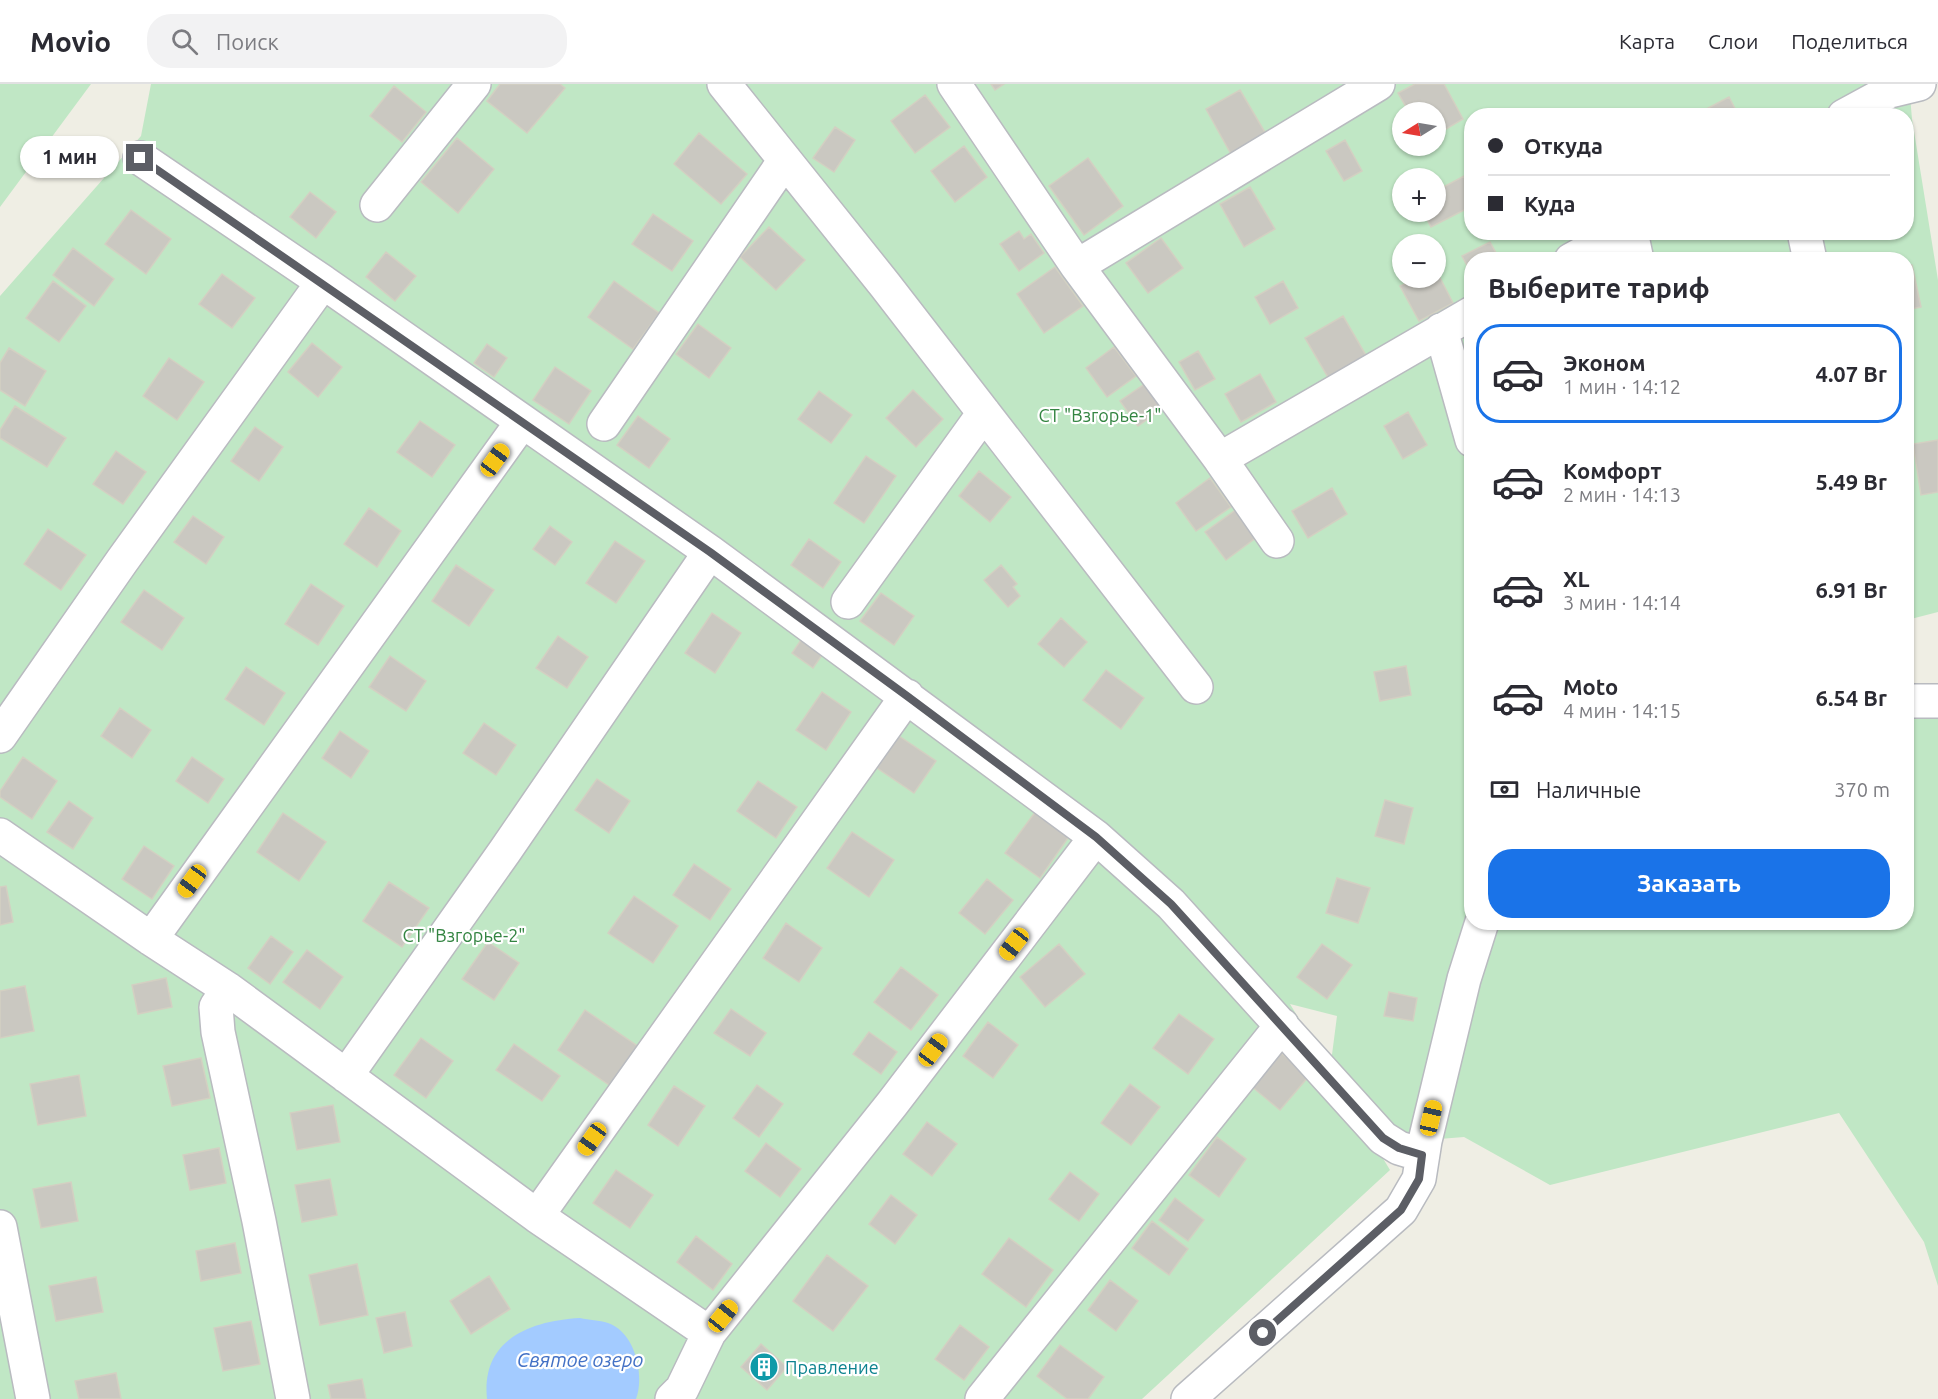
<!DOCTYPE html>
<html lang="ru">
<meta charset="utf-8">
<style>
:root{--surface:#fff;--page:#f2f2f3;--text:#2b2b33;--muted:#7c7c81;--line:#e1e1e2;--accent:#1a73e8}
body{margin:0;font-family:Ubuntu,sans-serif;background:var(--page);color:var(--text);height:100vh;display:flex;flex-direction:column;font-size:22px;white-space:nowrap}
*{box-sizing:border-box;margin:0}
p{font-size:20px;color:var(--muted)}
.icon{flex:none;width:33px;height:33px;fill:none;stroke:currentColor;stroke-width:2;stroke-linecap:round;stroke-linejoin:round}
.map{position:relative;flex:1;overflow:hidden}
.details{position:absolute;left:1464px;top:168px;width:450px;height:678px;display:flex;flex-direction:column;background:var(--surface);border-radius:24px;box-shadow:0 2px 4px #0004}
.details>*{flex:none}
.hud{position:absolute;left:1464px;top:24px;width:450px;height:132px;border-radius:24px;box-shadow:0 2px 4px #0004;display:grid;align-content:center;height:132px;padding:0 24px;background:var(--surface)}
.needle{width:39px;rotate:259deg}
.fabs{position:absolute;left:1392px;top:18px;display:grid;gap:12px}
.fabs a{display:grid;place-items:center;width:54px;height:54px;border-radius:50%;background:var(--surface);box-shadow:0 2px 4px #0004;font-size:30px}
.end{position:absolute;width:27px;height:27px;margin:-14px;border:8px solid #5c5e65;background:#fff;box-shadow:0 0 0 3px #fff}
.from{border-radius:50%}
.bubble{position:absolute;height:42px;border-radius:21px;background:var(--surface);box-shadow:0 2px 4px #0004;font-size:20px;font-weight:700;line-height:42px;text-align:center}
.car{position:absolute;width:18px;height:36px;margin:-18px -9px;border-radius:8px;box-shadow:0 0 4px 2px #0007;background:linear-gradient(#f5c518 24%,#345 0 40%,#f5c518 0 76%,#345 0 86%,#f5c518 0)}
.hud b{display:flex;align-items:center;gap:21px;height:57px;font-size:22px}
.hud b+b{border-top:2px solid var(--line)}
.hud i{width:15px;height:15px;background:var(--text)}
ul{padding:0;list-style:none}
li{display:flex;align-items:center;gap:18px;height:99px;margin:0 12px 9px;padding:0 12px;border:3px solid transparent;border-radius:24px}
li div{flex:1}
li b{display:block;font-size:22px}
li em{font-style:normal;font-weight:700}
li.current{border-color:var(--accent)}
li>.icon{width:54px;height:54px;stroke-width:1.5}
h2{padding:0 24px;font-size:27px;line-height:72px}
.pay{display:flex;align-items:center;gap:15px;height:66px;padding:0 24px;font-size:22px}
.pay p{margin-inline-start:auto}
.button{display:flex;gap:12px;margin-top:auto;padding:12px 24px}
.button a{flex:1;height:69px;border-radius:24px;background:var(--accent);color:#fff;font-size:24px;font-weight:700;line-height:69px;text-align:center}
header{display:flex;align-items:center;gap:36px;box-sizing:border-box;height:84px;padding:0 30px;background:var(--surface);border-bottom:2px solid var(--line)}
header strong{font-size:28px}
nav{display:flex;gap:33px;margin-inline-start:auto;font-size:21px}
.search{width:420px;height:54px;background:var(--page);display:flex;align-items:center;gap:15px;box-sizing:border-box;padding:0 21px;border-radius:24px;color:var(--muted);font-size:22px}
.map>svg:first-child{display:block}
.green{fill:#c0e7c5;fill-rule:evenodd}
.water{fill:#a3cbff}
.building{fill:#cac8c1;stroke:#d3d0c2;stroke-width:1.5}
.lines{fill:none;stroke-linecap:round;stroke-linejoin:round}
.minor-casing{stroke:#b9bbc0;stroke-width:36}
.minor{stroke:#fff;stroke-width:33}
.route{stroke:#5c5e65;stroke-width:8}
.labels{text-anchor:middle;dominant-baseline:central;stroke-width:4.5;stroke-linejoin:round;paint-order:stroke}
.park-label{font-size:18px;fill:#338441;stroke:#fff}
.culture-label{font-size:18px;fill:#0d838f;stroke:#fff;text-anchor:start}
.water-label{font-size:20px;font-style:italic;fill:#4371c5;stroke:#fff}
</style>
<header>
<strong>Movio</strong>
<div class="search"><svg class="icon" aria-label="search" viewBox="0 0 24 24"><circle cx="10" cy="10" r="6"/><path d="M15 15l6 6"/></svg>Поиск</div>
<nav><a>Карта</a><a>Слои</a><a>Поделиться</a></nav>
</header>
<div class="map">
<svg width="1938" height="1315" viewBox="0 0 1938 1315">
<rect width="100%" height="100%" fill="#efeee4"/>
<path class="green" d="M 0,0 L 91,0 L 0,123 Z
M 151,0 L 1909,0 L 1912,35 L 1938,196 L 1938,528 L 1907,536 L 1906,176 L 1472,176 L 1472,838 L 1906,838 L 1907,617 L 1938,617 L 1938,1202 L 1924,1158 L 1839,1029 L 1550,1101 L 1464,1053 L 1377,1060 L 1373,1058 L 1390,1086 L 1142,1315 L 0,1315 L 0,212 L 141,52 ZM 1402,28 L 1436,28 L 1436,62 L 1402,62 ZM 1472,32 L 1906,32 L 1906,148 L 1472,148 ZM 1402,94 L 1436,94 L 1436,128 L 1402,128 ZM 1402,160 L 1436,160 L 1436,194 L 1402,194 ZM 1290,920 L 1337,932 L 1330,986 Z"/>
<path class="water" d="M 580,1234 C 589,1236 599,1236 608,1239 C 635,1248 645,1291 636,1315 L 487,1315 C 481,1256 529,1237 580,1234 Z"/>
<path class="building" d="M 500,0 L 560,0 L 565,4 L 527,49 L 487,17 Z
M 991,0 L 1004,0 L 995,6 Z
M 1415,0 L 1444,0 L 1463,35 L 1436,51 L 1436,28 L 1409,28 L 1398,9 Z
M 394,2 L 426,28 L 402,58 L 370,32 Z
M 1240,6 L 1266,50 L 1231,70 L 1206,25 Z
M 925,11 L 950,43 L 915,69 L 891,37 Z
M 1729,13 L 1739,32 L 1693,32 Z
M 835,43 L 855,56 L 834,88 L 813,74 Z
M 699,49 L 747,90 L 721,120 L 674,80 Z
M 457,54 L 494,85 L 458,129 L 421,98 Z
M 1345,56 L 1362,87 L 1344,97 L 1326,67 Z
M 964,62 L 987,93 L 955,118 L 931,87 Z
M 1088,74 L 1123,122 L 1084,151 L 1049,102 Z
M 1464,92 L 1472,107 L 1472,122 L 1431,143 L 1423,128 L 1436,128 L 1436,107 Z
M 1250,103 L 1275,145 L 1244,163 L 1220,120 Z
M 310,108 L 336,128 L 316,154 L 290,133 Z
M 131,126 L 171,155 L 146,190 L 105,160 Z
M 653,130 L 693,157 L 672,187 L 632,160 Z
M 769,143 L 805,176 L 776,206 L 740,173 Z
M 1019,147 L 1024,155 L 1031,150 L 1044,169 L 1019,187 L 1000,160 Z
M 1161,154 L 1183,184 L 1148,209 L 1126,179 Z
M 1490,158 L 1500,176 L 1472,176 L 1472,191 L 1462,172 Z
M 73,164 L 114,195 L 94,222 L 53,191 Z
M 386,168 L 416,192 L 395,217 L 366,193 Z
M 1912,181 L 1921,223 L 1906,226 L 1906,182 Z
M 1055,183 L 1083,222 L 1044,249 L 1017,210 Z
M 1436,186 L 1453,219 L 1419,237 L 1400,202 L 1417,194 L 1436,194 Z
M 222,190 L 255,214 L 232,244 L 199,220 Z
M 53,197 L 86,222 L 59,258 L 26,234 Z
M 614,197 L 659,229 L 633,265 L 588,233 Z
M 1283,197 L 1298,224 L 1270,240 L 1255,213 Z
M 1343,232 L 1367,273 L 1329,295 L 1305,254 Z
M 698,240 L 731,264 L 709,294 L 676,270 Z
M 312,259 L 342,283 L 318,313 L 288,288 Z
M 487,260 L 507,274 L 494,293 L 474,279 Z
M 1114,263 L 1136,292 L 1107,313 L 1086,284 Z
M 9,264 L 46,287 L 25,322 L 0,306 L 0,279 Z
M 1198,267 L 1215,295 L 1195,306 L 1179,278 Z
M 169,274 L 204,298 L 177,336 L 143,312 Z
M 555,283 L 591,307 L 569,340 L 533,316 Z
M 1260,290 L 1276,318 L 1241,338 L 1225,310 Z
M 1149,297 L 1167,321 L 1138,342 L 1120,317 Z
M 913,306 L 943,335 L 916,363 L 886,334 Z
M 819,307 L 852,331 L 831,359 L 798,335 Z
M 15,322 L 66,354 L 47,383 L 0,354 L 0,346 Z
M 1408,328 L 1427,361 L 1403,375 L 1384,342 Z
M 638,332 L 670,355 L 649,384 L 617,361 Z
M 420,337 L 455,361 L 432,393 L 397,368 Z
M 255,343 L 283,363 L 259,397 L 231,377 Z
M 1938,356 L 1938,408 L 1921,411 L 1913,360 Z
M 116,367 L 146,388 L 123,420 L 93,400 Z
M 866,372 L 896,392 L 864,439 L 834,419 Z
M 979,387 L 1011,413 L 990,438 L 959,412 Z
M 1210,394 L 1231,423 L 1196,447 L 1176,419 Z
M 1332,404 L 1347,430 L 1308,454 L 1292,427 Z
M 369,424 L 401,447 L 377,483 L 344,460 Z
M 1237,425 L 1257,453 L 1226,476 L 1205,448 Z
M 193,432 L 224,453 L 206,480 L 174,458 Z
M 550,442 L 572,458 L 555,481 L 533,465 Z
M 48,445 L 86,471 L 61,506 L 24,480 Z
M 809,455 L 841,478 L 823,504 L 791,481 Z
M 615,457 L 645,477 L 616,519 L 586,499 Z
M 456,481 L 494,506 L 469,542 L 432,517 Z
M 1001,481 L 1017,500 L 1013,503 L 1020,512 L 1008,523 L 984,496 Z
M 311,500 L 344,522 L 318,561 L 285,540 Z
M 144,506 L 184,534 L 162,566 L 121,538 Z
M 881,509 L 914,532 L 894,561 L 860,537 Z
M 712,529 L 741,549 L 715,589 L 685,569 Z
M 1061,534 L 1087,558 L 1064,583 L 1038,560 Z
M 808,546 L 829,561 L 813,584 L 792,569 Z
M 558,552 L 588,573 L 567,604 L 536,584 Z
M 390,572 L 426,597 L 406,627 L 369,603 Z
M 1406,582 L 1411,611 L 1380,617 L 1374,588 Z
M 246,583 L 285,609 L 264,641 L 225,615 Z
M 1106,586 L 1144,614 L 1121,645 L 1083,616 Z
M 822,608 L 851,628 L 826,666 L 796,646 Z
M 120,624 L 151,646 L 132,674 L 101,652 Z
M 484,639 L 516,661 L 496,691 L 463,669 Z
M 340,647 L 369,667 L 351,694 L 322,674 Z
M 899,652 L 936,677 L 914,709 L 877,684 Z
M 23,673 L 57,697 L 32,735 L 0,713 L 0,707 Z
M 192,673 L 224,695 L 208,719 L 176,697 Z
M 597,695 L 630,717 L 609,749 L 575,726 Z
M 758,697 L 797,723 L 776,754 L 737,727 Z
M 1385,716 L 1413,724 L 1404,760 L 1375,752 Z
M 69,717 L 93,734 L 73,765 L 47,748 Z
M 1036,727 L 1070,751 L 1040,794 L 1005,769 Z
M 283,729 L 326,758 L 299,797 L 257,768 Z
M 852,748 L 894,776 L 869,813 L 827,784 Z
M 144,762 L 174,782 L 152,815 L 122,795 Z
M 694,780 L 731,805 L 710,836 L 673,811 Z
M 1337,794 L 1370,804 L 1358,839 L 1326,829 Z
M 987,795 L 1013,816 L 985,850 L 959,829 Z
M 389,798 L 429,824 L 402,863 L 363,837 Z
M 6,802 L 13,838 L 0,841 L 0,803 Z
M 634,812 L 678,842 L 653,879 L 608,849 Z
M 786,839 L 822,864 L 799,898 L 763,874 Z
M 271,852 L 293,868 L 270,900 L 248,884 Z
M 488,858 L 519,879 L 494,916 L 462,895 Z
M 1059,860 L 1085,890 L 1045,923 L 1020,893 Z
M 1322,860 L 1352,881 L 1327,915 L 1297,893 Z
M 307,866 L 343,893 L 320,925 L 283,898 Z
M 901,883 L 938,911 L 911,946 L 874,918 Z
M 166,894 L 172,923 L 138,930 L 132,901 Z
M 25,902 L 34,947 L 0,954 L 0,907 Z
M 1389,908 L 1417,914 L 1413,937 L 1384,932 Z
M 731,925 L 766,949 L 750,972 L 714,949 Z
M 585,926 L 639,963 L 612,1003 L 558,966 Z
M 1179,930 L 1214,955 L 1188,990 L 1153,964 Z
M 988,938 L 1018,961 L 993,994 L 963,972 Z
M 869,948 L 897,968 L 881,990 L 853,970 Z
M 421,954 L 453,977 L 426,1014 L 394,991 Z
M 514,960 L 560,992 L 542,1017 L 496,986 Z
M 1280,968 L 1309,992 L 1280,1026 L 1251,1002 Z
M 201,974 L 210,1014 L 172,1022 L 163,982 Z
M 79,991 L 86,1032 L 38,1041 L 30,1000 Z
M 1130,1000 L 1160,1023 L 1131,1061 L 1101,1039 Z
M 757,1001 L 783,1020 L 759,1053 L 733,1034 Z
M 674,1002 L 705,1022 L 678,1062 L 648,1041 Z
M 333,1021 L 340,1058 L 297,1066 L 290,1029 Z
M 927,1038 L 957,1060 L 932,1092 L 903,1070 Z
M 1217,1053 L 1246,1075 L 1219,1113 L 1189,1091 Z
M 766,1059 L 801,1085 L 780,1113 L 745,1087 Z
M 219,1064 L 226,1099 L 190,1106 L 183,1071 Z
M 616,1086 L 653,1111 L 630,1144 L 593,1119 Z
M 1070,1088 L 1099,1110 L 1079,1137 L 1049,1115 Z
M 330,1095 L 337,1131 L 302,1138 L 295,1101 Z
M 71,1098 L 78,1137 L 41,1144 L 33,1105 Z
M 891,1111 L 917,1131 L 895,1160 L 869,1140 Z
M 1175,1114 L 1204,1136 L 1188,1157 L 1159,1136 Z
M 1152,1137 L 1188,1165 L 1169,1191 L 1132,1164 Z
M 696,1152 L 732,1180 L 713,1206 L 677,1178 Z
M 1009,1154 L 1053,1186 L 1026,1223 L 982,1190 Z
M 235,1159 L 241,1189 L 201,1197 L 196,1167 Z
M 827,1171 L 868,1202 L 833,1247 L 793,1217 Z
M 357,1180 L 368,1231 L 320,1241 L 309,1191 Z
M 489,1192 L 510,1225 L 471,1250 L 450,1217 Z
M 96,1193 L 103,1228 L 56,1237 L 49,1202 Z
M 1110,1196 L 1138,1217 L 1116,1247 L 1088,1226 Z
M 405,1228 L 412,1262 L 384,1269 L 376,1234 Z
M 251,1237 L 260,1280 L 223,1287 L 214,1244 Z
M 960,1241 L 989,1263 L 964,1296 L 935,1275 Z
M 761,1260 L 787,1283 L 767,1306 L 741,1283 Z
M 1060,1261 L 1104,1293 L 1088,1315 L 1067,1315 L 1037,1292 Z
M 116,1289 L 121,1315 L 79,1315 L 75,1297 Z
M 362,1295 L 366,1315 L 331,1315 L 328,1301 Z"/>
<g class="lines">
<g class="minor-casing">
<path id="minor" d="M 724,0 L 885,201 L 1196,603
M 954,0 L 1077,182 L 1220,375 L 1277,457
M 1844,32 L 1890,7 L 1919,0
M 377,121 L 474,0
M 1631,148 L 1637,176
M 1804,148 L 1810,176
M 1571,176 L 1622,148
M 1077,182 L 1378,0
M 323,198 L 710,468
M 1441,246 L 1472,356
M 604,340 L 785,76
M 1220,375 L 1472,229
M 848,518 L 984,329
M 1906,617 L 1938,617
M 0,652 L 122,477 L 323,198 L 140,74
M 0,751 L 151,855 L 228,905 L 537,1132 L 709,1249 L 682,1305 L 672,1315
M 151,855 L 522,338
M 228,905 L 216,923 L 218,948 L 259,1137 L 293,1315
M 346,992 L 505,767 L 710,468 L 1096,753 L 1171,820 L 1383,1054 L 1399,1064 L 1422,1071
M 537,1132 L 907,612
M 0,1143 L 33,1315
M 709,1249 L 892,1020 L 1096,753
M 982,1315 L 1282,941
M 1188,1315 L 1401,1126 L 1419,1095 L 1425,1057 L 1464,895 L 1482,838"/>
</g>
<use href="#minor" class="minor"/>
</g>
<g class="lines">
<path class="route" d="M 140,74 L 710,468 L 907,612 L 1096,753 L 1171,820 L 1383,1054 L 1399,1064 L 1422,1071 L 1419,1095 L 1401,1126 L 1263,1249"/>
</g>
<defs>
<g id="building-disc" transform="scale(1.5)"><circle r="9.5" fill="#0f9aa8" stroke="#fff"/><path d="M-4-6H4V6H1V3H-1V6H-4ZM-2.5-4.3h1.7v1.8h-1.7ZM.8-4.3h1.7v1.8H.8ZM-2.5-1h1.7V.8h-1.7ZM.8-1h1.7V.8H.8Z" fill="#fff"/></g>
</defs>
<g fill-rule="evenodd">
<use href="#building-disc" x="764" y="1283"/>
</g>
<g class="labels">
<g class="park-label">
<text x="1100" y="331">СТ "Взгорье-1"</text>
<text x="464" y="851">СТ "Взгорье-2"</text>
</g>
<g class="culture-label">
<text x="785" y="1283">Правление</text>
</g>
<g class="water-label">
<text x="580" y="1275">Святое озеро</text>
</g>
</g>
</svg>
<div class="fabs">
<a><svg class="needle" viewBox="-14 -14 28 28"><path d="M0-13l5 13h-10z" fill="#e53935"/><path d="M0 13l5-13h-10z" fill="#7c7c81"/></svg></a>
<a>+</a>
<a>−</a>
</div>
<i class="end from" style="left:1263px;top:1249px"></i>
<i class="end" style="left:140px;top:74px"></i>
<div class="bubble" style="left:20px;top:52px;width:99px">1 мин</div>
<i class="car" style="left:495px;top:376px;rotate:36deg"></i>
<i class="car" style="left:192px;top:797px;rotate:216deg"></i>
<i class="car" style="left:1014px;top:860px;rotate:218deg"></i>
<i class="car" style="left:933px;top:966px;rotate:37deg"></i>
<i class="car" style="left:1431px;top:1034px;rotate:13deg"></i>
<i class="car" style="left:592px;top:1055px;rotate:215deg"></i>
<i class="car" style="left:723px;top:1232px;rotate:39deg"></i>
<div class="hud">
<b><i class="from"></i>Откуда</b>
<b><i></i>Куда</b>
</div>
<section class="details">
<h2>Выберите тариф</h2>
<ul>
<li class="current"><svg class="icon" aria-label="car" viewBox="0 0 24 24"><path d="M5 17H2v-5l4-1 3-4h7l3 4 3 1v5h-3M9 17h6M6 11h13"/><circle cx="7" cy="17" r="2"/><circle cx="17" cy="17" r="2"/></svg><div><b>Эконом</b><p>1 мин · 14:12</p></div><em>4.07 Br</em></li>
<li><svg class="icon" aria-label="car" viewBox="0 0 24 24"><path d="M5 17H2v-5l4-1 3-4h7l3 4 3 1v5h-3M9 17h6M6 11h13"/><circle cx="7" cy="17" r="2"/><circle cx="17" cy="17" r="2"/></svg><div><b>Комфорт</b><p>2 мин · 14:13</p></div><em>5.49 Br</em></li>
<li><svg class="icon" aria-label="car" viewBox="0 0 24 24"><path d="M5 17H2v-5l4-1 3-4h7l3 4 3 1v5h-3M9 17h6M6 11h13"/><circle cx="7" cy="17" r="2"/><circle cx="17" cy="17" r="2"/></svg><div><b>XL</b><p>3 мин · 14:14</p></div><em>6.91 Br</em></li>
<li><svg class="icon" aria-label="car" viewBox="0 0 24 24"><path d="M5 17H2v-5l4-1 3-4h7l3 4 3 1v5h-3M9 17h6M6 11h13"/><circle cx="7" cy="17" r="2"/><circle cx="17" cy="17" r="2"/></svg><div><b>Moto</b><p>4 мин · 14:15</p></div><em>6.54 Br</em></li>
</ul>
<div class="pay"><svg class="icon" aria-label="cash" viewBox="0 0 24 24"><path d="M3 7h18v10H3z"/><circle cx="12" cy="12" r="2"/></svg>Наличные<p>370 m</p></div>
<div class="button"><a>Заказать</a></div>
</section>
</div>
